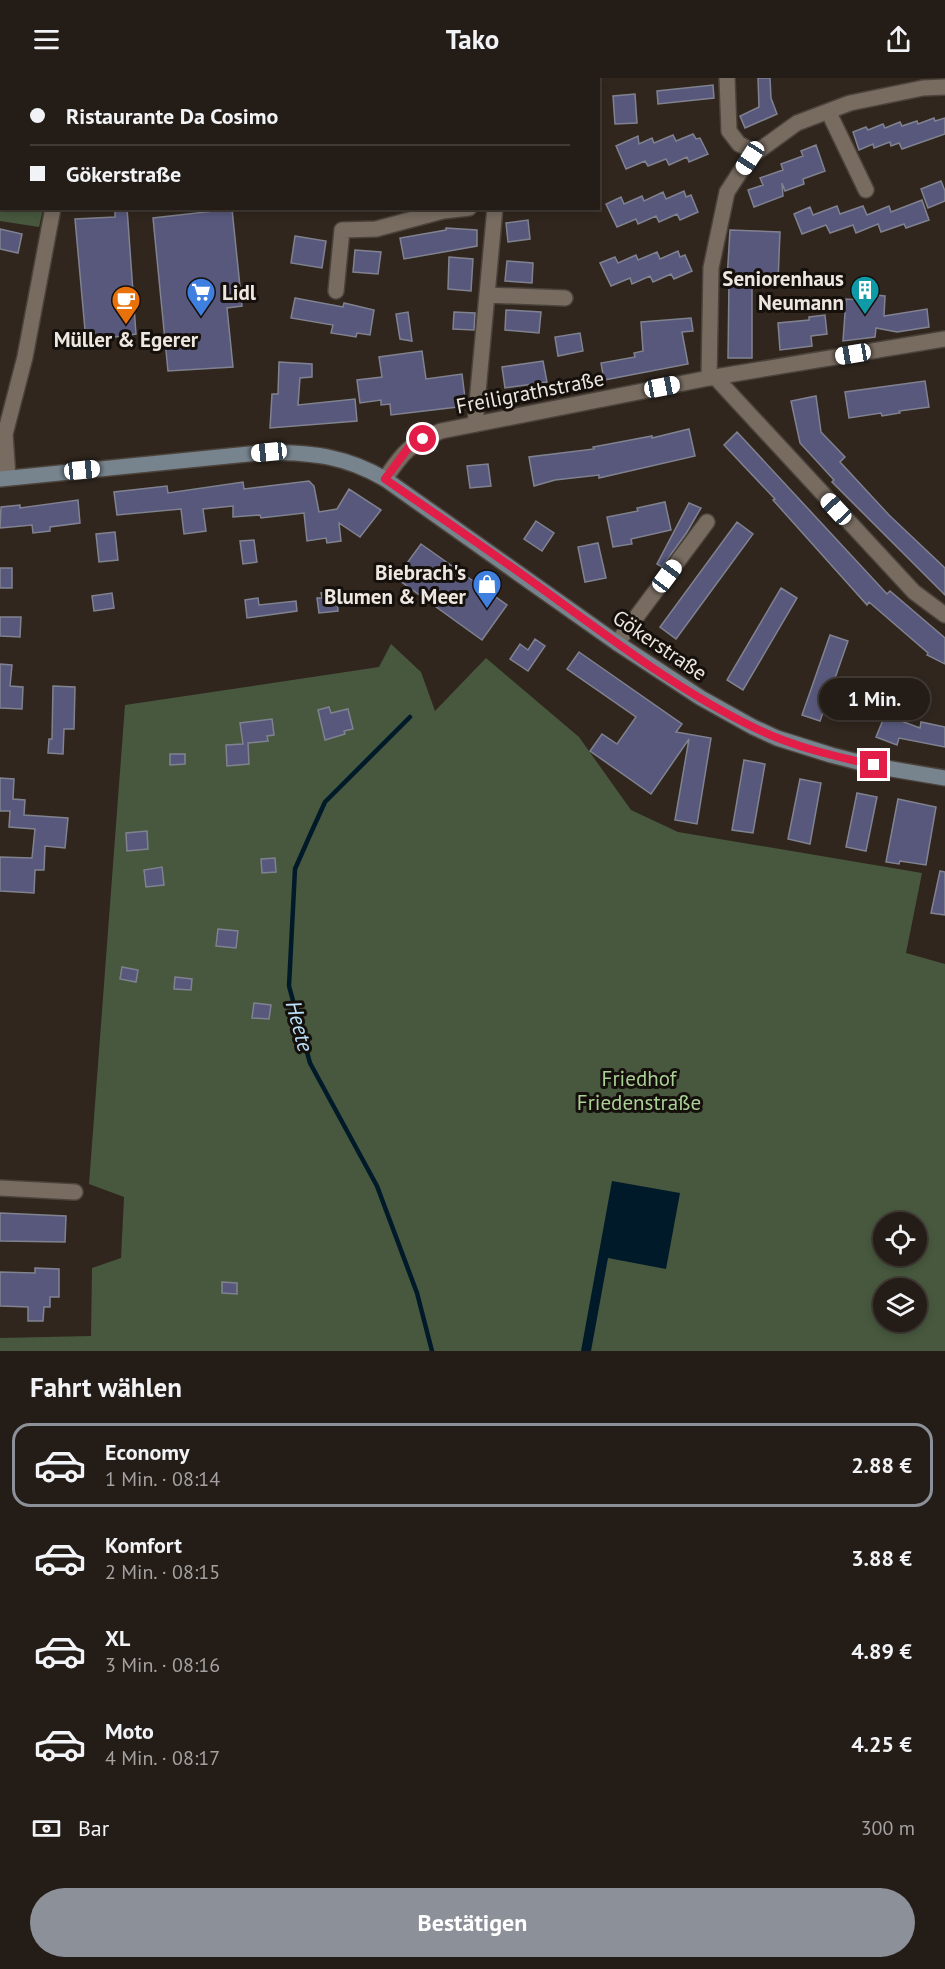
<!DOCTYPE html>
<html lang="de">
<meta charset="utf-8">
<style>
:root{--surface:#241c16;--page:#2c251f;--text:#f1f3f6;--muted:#a3a1a1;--line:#413a35;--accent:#8c9099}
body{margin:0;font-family:"PT Sans",sans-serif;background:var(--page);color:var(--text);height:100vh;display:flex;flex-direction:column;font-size:22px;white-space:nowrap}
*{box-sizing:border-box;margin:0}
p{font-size:20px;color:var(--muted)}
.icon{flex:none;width:33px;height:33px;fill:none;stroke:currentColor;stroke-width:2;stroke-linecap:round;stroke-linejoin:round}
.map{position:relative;height:1273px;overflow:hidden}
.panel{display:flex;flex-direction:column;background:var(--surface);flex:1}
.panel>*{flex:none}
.banner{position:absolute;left:0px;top:0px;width:600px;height:132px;box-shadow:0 3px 9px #0003,0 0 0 2px var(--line);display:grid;align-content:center;height:132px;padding:0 30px;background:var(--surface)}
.fabs{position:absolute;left:873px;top:1134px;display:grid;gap:12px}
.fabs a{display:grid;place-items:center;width:54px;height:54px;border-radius:50%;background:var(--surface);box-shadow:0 3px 9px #0003,0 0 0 2px var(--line);font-size:30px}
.end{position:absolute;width:27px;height:27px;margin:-14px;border:8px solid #e11d48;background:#fff;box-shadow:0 0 0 3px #fff}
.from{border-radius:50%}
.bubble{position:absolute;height:42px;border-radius:21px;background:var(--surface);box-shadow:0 3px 9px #0003,0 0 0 2px var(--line);font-size:20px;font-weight:600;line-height:42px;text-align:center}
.car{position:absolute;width:18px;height:36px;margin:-18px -9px;border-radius:8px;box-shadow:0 0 4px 2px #0007;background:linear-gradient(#fff 24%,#345 0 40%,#fff 0 76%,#345 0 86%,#fff 0)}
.banner b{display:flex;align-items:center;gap:21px;height:57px;font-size:22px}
.banner b+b{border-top:2px solid var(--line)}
.banner i{width:15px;height:15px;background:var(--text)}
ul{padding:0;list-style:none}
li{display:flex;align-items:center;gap:18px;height:84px;margin:0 12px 9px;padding:0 18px;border:3px solid transparent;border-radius:18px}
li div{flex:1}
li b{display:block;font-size:22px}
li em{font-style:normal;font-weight:600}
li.selected{border-color:var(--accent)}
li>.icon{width:54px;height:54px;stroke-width:1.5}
h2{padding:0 30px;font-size:27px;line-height:72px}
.pay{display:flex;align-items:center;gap:15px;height:66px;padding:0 30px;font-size:22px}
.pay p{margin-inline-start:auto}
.action{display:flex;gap:12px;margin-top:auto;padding:12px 30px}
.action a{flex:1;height:69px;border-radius:36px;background:var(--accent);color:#fff;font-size:24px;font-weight:600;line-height:69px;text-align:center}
header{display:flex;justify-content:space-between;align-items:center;height:78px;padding:0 30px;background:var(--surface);font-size:27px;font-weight:600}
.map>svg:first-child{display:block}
.green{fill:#47583e;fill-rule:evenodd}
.water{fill:#001a2a}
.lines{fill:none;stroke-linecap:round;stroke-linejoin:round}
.stream{stroke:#001a2a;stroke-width:4.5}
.building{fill:#57587c;stroke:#818290;stroke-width:1.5}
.minor-casing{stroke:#4b433b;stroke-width:18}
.tertiary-casing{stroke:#4b433b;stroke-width:18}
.secondary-casing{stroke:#4b433b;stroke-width:18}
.minor{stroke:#786c61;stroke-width:15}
.tertiary{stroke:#786c61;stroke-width:15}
.secondary{stroke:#77848e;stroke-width:15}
.route{stroke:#e11d48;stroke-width:8}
.labels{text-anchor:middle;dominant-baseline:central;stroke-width:6;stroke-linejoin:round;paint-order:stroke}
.poi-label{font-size:21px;font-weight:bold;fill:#eee7e1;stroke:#15100c;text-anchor:end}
.street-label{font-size:21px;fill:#eee7e1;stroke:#15100c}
.park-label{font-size:21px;fill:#aad096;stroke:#15100c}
.water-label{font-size:22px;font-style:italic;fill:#bae0f9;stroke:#15100c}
</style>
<header><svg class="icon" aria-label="menu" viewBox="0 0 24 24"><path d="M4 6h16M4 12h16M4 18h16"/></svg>Tako<svg class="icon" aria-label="share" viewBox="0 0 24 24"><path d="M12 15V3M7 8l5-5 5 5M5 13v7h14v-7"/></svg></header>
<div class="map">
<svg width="945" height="1273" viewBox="0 0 945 1273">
<rect width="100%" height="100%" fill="#30261e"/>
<path class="green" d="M 0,0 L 38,0 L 38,1 L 2,2 L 2,130 L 43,131 L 39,149 L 0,143 Z
M 286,0 L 509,0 L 509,1 L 286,2 Z
M 391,566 L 421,594 L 435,633 L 486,580 L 579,659 L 631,732 L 678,754 L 922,795 L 906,875 L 945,886 L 945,1273 L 0,1273 L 0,1260 L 91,1258 L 92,1190 L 121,1180 L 124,1119 L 89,1106 L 125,627 L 379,589 ZM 884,1144 L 916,1144 L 916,1178 L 884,1178 ZM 884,1210 L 916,1210 L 916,1244 L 884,1244 Z"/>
<path class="water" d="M 612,1103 L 680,1115 L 666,1191 L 608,1180 L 591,1273 L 581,1273 Z"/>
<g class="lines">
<path class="stream" d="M 410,639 L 325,724 L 310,757 L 295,791 L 289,908 L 310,985 L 377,1108 L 417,1215 L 432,1273"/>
</g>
<path class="building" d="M 758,0 L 770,0 L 771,20 L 777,36 L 745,50 L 740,38 L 759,29 Z
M 713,7 L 714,20 L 658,26 L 657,13 Z
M 635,16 L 637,45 L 615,46 L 613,18 Z
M 934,40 L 935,43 L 945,40 L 945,56 L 902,71 L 899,65 L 891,68 L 890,64 L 874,70 L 873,66 L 859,72 L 853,54 L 866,49 L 868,52 L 883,46 L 885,50 L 900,44 L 902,48 L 917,43 L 918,46 Z
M 693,56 L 696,61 L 700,60 L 708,76 L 689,84 L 687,79 L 669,87 L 666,81 L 648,88 L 645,83 L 626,91 L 616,68 L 638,58 L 639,66 L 652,60 L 654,65 L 673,57 L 676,63 Z
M 816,67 L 825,93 L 803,101 L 804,106 L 785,113 L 782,105 L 783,118 L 754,129 L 748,112 L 763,107 L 760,100 L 783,92 L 781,86 L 803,78 L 801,73 Z
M 941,103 L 945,113 L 945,123 L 928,130 L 921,111 Z
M 684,113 L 686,119 L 691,117 L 698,134 L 680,142 L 677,136 L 659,144 L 656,138 L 638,146 L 636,141 L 617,149 L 606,126 L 621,119 L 624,126 L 642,118 L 644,123 L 663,114 L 666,121 Z
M 922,122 L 929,142 L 906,150 L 904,146 L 881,154 L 878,146 L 856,155 L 853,147 L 830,155 L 826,147 L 802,156 L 794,136 L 810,129 L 813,137 L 837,128 L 840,136 L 863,128 L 867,137 L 889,128 L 891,134 Z
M 115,130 L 127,130 L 136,256 L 86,263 L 75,141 L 115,139 Z
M 232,131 L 242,228 L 227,230 L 233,289 L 168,293 L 153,140 Z
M 528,142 L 530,161 L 508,164 L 506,145 Z
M 446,150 L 477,152 L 477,168 L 404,181 L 400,160 L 446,152 Z
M 0,151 L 22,156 L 18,175 L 0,171 Z
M 730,152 L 780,154 L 778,204 L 752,203 L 752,280 L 728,280 L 729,202 L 727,202 Z
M 295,158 L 326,163 L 322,190 L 291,185 Z
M 355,172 L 381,174 L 378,196 L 353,194 Z
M 678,173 L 680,179 L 685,177 L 692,193 L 674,201 L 671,196 L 653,204 L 650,198 L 632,206 L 630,200 L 611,208 L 600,185 L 615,179 L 618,185 L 636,177 L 638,182 L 657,174 L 660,181 Z
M 449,179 L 473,181 L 471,213 L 448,211 Z
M 507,183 L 533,185 L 532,205 L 505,203 Z
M 875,217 L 885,218 L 884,238 L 927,231 L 929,249 L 897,254 L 876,250 L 875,259 L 843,263 L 846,221 L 874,223 Z
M 295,220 L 343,229 L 344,225 L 374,232 L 370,257 L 357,255 L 356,259 L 331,255 L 333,247 L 291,240 Z
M 506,232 L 541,234 L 539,255 L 505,252 Z
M 408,234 L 412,263 L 400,261 L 396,236 Z
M 454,234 L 475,235 L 474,252 L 453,251 Z
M 825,237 L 827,256 L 811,258 L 812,268 L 780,272 L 778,245 L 809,242 L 809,239 Z
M 691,240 L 693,253 L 682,254 L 688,286 L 604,302 L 601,285 L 635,279 L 634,275 L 643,273 L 641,244 Z
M 580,255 L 583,273 L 558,278 L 555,259 Z
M 422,273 L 426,301 L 462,296 L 466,328 L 391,337 L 390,326 L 381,327 L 381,322 L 360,325 L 357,302 L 382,299 L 379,279 Z
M 543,283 L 547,304 L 505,310 L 502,289 Z
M 279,284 L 312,286 L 312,299 L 300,300 L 298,327 L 355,321 L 357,343 L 270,350 L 272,316 L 278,316 Z
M 925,303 L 929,329 L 899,333 L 900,335 L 882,338 L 881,335 L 849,340 L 845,314 Z
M 816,318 L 821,354 L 845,379 L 840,384 L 889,437 L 945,490 L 945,517 L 832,404 L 834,402 L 800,365 L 791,323 Z
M 689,351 L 695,378 L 599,400 L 599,397 L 555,402 L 534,408 L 529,379 L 594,371 L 593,369 L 652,358 L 652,360 Z
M 737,354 L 887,516 L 890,513 L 945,560 L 945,586 L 927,577 L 928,575 L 869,524 L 867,527 L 773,422 L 775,421 L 724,367 Z
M 488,386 L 491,408 L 470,410 L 467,388 Z
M 309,403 L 314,408 L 319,434 L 337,431 L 349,411 L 381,432 L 360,459 L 339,445 L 341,463 L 327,465 L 326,460 L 307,463 L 304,435 L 261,440 L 260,437 L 233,439 L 233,428 L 203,431 L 206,453 L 184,456 L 181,431 L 117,437 L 114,414 L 167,408 L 168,415 L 243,404 L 244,411 Z
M 78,422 L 80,445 L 50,449 L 50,453 L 33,455 L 32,447 L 0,450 L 1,429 L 20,427 L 20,430 Z
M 665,424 L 671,452 L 631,461 L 632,466 L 613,469 L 607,439 L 638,433 L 637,430 Z
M 689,425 L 701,430 L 687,454 L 662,489 L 657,486 Z
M 536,443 L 554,455 L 542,473 L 524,461 Z
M 737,444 L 753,456 L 676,561 L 660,549 Z
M 115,454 L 118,482 L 99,484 L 96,456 Z
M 254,462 L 257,484 L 243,486 L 240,463 Z
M 598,465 L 606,500 L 585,504 L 578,469 Z
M 421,466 L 507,527 L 482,562 L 396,500 Z
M 0,490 L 12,490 L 12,510 L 0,510 Z
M 781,510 L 797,520 L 743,612 L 727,602 Z
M 336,513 L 338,533 L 319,535 L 317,520 L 322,520 L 321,515 Z
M 112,515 L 114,530 L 94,533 L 92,518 Z
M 258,520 L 259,527 L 296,523 L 297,533 L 247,540 L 245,522 Z
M 0,539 L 21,539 L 20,559 L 0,558 Z
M 830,557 L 848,563 L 820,643 L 802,637 Z
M 535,561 L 545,568 L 528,593 L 510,581 L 520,566 L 528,572 Z
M 579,574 L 682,646 L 676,654 L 711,660 L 697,746 L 675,742 L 689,661 L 651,716 L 590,673 L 602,656 L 617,666 L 636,639 L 567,591 Z
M 0,586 L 12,587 L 10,608 L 23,609 L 22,631 L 0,630 Z
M 53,608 L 75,609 L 74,651 L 64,651 L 63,676 L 48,675 L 49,661 L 52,661 Z
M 329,629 L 331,635 L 348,631 L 353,651 L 344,653 L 345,656 L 325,662 L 318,632 Z
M 885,637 L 920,650 L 921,644 L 945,649 L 945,669 L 899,660 L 897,667 L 876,659 Z
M 272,641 L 274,657 L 267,658 L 268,663 L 248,665 L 249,686 L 227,688 L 226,667 L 243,666 L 240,645 Z
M 170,676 L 185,676 L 185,686 L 170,687 Z
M 744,682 L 765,686 L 753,755 L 732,752 Z
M 0,700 L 14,701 L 13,721 L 25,722 L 24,737 L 68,740 L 65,770 L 45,768 L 44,792 L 35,792 L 34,815 L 0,813 L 0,779 L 32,780 L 35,751 L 9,749 L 10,733 L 0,733 Z
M 800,701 L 821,705 L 810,766 L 788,761 Z
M 857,715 L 877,719 L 866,773 L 846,769 Z
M 898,721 L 936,729 L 926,787 L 900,783 L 899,786 L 886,784 Z
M 147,753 L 148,771 L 127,773 L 126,755 Z
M 275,780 L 276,794 L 262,795 L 261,781 Z
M 162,789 L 164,807 L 146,809 L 144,792 Z
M 940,793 L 945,794 L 945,837 L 931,835 Z
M 218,851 L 238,853 L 236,870 L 216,868 Z
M 122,889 L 138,892 L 136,904 L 120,901 Z
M 175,899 L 192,901 L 191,912 L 174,911 Z
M 254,925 L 271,927 L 269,941 L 252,940 Z
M 0,1135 L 66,1138 L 65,1164 L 0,1163 Z
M 35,1190 L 59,1191 L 59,1219 L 50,1219 L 50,1229 L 44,1229 L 43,1243 L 28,1243 L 28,1229 L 0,1228 L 0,1194 L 35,1195 Z
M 222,1204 L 237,1205 L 237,1216 L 222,1215 Z"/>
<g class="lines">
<g class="minor-casing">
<path id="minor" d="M 48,0 L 48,2
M 220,0 L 220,2
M 727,0 L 729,53 L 739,66 L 755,74
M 829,35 L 866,112
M 336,213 L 342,152 L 376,151 L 443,133 L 469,130
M 487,217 L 565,220
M 715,299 L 914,514 L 945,537
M 709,300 L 711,190 L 727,114 L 750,79 L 797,45 L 850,25 L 923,10 L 945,9
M 475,346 L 495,130
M 8,399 L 5,356 L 25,279 L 53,130
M 617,565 L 707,444
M 0,1110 L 75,1114"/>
</g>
<g class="tertiary-casing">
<path id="tertiary" d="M 385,401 C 403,374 411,365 441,353 L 709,300 L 945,261"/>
</g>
<g class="secondary-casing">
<path id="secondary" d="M 0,401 L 269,374 C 314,375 345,378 385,401 L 617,565 L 701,620 L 753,649 L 777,660 L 831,677 L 874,688 L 945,700"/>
</g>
<use href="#minor" class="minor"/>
<use href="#tertiary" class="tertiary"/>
<use href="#secondary" class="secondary"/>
</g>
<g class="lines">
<path class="route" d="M 423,361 L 409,369 L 385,401 C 437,437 490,473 541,510 C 609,559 677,612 753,649 C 791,668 833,678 874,687"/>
</g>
<defs>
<g id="building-pin" transform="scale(1.5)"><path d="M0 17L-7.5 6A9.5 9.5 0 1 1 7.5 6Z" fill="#0f9aa8" stroke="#15100c"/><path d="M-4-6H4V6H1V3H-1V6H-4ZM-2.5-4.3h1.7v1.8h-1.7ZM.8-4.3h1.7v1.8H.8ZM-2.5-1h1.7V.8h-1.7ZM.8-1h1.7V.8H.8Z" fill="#fff"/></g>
<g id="supermarket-pin" transform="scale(1.5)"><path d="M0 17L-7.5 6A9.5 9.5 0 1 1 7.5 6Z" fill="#3f7fe0" stroke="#15100c"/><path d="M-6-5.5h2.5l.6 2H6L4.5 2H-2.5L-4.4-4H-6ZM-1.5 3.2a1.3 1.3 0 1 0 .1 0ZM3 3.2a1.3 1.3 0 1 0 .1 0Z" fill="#fff"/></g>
<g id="cafe-pin" transform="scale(1.5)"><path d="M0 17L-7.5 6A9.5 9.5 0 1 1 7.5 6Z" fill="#e8710a" stroke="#15100c"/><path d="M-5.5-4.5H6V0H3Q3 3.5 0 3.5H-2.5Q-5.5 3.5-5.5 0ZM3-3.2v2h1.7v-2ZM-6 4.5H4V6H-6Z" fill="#fff"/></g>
<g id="shop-pin" transform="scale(1.5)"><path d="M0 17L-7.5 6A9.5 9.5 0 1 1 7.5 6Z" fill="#3f7fe0" stroke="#15100c"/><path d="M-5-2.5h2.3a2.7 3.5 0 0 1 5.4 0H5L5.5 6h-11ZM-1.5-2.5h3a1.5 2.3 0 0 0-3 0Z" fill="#fff"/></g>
</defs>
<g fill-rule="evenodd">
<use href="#building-pin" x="865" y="212"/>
<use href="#supermarket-pin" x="201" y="214"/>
<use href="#cafe-pin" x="126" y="222"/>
<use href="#shop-pin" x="487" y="506"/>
</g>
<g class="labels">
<g class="poi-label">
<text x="844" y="200">Seniorenhaus<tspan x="844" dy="24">Neumann</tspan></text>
<text x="222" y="214" text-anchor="start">Lidl</text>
<text x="126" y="261" text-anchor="middle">Müller &amp; Egerer</text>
<text x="466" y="494">Biebrach's<tspan x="466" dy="24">Blumen &amp; Meer</tspan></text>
</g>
<g class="street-label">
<text transform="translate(530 314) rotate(-11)">Freiligrathstraße</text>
<text transform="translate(660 567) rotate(34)">Gökerstraße</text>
</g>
<g class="park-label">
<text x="639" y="1000">Friedhof<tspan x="639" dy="24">Friedenstraße</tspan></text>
</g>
<g class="water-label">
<text transform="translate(300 948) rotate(75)">Heete</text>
</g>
</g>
</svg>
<div class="fabs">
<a><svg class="icon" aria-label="locate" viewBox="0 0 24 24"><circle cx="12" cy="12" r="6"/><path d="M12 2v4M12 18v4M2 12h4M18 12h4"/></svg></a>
<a><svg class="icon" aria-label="layers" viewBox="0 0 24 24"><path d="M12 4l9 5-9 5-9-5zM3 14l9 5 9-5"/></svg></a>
</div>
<i class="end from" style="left:423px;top:361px"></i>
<i class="end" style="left:874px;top:687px"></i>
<div class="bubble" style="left:819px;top:600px;width:111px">1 Min.</div>
<i class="car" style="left:750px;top:80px;rotate:213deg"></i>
<i class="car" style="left:853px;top:276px;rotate:260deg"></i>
<i class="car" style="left:662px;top:309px;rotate:79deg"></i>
<i class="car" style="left:269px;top:374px;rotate:264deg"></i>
<i class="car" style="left:82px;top:392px;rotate:84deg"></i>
<i class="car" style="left:836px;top:431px;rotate:317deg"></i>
<i class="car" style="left:667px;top:498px;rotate:37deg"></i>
<div class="banner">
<b><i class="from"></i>Ristaurante Da Cosimo</b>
<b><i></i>Gökerstraße</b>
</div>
</div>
<section class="panel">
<h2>Fahrt wählen</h2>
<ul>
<li class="selected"><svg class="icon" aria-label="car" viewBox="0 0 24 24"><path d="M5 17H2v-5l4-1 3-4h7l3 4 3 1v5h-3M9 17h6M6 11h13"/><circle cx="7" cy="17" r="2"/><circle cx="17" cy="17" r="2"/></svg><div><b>Economy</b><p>1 Min. · 08:14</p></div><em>2.88 €</em></li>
<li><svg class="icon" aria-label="car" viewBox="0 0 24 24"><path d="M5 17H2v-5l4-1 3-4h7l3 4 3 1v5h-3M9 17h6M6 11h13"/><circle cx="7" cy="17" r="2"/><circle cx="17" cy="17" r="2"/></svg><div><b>Komfort</b><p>2 Min. · 08:15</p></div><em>3.88 €</em></li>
<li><svg class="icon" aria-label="car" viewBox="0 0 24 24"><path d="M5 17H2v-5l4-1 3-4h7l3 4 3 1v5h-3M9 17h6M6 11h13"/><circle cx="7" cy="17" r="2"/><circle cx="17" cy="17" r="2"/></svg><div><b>XL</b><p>3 Min. · 08:16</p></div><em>4.89 €</em></li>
<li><svg class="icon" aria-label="car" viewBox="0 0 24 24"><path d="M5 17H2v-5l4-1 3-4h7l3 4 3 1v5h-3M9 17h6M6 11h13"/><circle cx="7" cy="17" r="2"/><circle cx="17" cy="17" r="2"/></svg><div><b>Moto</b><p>4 Min. · 08:17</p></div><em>4.25 €</em></li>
</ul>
<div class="pay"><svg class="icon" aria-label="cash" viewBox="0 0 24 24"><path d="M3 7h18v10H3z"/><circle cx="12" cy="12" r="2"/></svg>Bar<p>300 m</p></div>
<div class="action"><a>Bestätigen</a></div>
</section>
